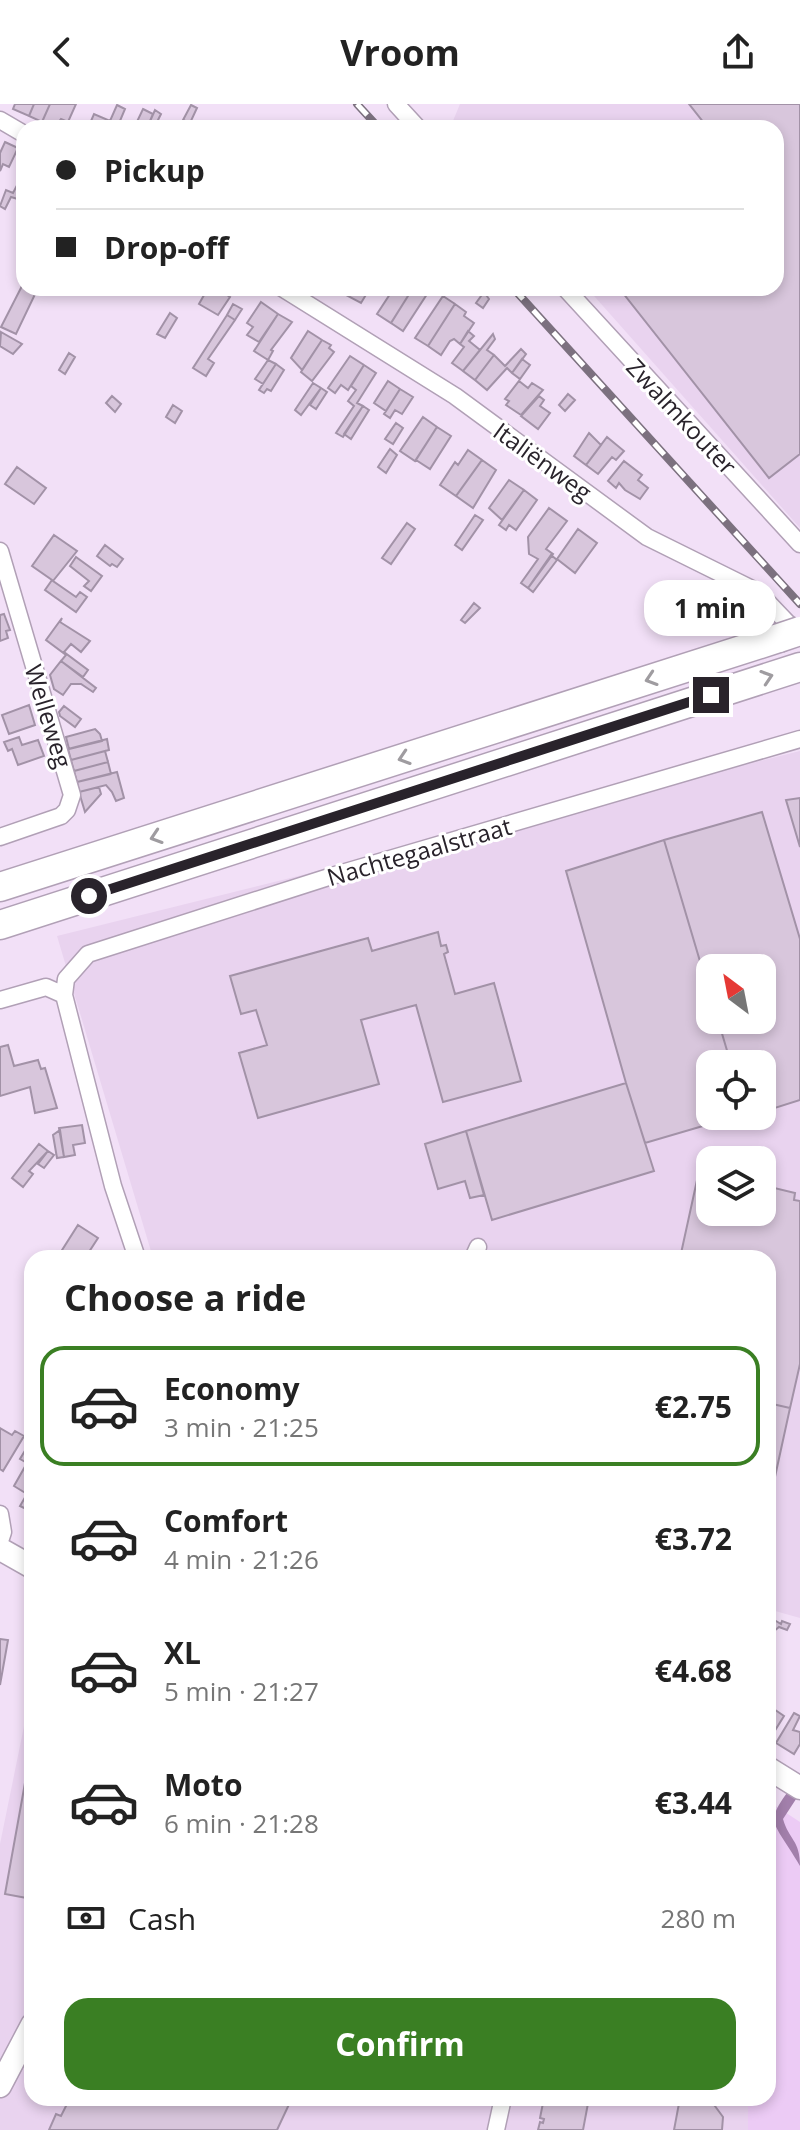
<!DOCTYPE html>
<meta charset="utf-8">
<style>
:root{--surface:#fff;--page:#f2f2f2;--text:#222;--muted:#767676;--line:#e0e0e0;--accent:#3a7f23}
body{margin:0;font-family:"Open Sans",sans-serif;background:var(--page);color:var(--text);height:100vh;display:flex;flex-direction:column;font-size:30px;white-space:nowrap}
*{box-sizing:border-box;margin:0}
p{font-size:26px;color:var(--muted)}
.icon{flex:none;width:44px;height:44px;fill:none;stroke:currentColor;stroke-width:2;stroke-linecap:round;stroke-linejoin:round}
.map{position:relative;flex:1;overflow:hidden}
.side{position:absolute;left:24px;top:1146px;width:752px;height:856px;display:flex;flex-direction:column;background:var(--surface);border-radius:24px;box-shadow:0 4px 12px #0003}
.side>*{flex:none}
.guide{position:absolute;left:16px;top:16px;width:768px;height:176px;border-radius:24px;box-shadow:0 4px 12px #0003;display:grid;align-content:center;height:176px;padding:0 40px;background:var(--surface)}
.needle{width:52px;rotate:328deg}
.buttons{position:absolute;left:696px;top:850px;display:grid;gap:16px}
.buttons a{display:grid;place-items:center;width:80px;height:80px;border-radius:16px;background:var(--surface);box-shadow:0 4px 12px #0003;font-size:40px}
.end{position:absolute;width:36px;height:36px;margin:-18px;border:10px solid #29232b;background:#fff;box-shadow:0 0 0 4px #fff}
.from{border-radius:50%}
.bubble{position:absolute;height:56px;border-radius:24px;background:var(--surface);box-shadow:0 4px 12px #0003;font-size:26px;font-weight:700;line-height:56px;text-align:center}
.guide b{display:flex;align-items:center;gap:28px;height:76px;font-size:30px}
.guide b+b{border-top:2px solid var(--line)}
.guide i{width:20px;height:20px;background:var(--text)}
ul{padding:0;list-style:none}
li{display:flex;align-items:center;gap:24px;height:120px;margin:0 16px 12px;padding:0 24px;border:4px solid transparent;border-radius:24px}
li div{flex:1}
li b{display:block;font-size:30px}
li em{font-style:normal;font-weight:700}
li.selected{border-color:var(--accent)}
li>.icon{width:72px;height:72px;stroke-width:1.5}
h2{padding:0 40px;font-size:36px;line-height:96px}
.pay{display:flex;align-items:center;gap:20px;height:88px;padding:0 40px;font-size:30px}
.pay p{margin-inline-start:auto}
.button{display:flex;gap:16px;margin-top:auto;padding:16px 40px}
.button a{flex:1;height:92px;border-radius:24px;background:var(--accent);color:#fff;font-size:32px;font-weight:700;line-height:92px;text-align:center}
header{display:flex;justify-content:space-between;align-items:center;height:104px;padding:0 40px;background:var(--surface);font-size:36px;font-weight:700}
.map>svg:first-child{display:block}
.built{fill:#e9d3ef;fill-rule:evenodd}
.green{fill:#eccbf5}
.water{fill:#a27fab}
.building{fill:#d8c6dc;stroke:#a292a7;stroke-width:2}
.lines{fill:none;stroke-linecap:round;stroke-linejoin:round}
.street-casing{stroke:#b1a0b6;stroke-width:19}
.secondary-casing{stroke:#b1a0b6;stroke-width:25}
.highway-casing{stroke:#b1a0b6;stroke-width:31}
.street{stroke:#fff;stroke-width:16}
.secondary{stroke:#fff;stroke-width:22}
.highway{stroke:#fff;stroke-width:28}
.rail-casing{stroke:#7c717f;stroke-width:8}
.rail{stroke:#fff;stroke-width:5;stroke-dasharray:15;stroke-linecap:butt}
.highway-bridge-casing{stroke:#b1a0b6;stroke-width:31;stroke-linecap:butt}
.highway-bridge{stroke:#fff;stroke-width:28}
.oneway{stroke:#9f9ca0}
.route{stroke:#29232b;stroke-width:10}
.labels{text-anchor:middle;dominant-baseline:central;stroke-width:6;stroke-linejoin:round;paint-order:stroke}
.street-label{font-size:24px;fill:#29232b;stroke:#fff}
</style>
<header><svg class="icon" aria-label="back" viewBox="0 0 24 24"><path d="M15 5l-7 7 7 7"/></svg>Vroom<svg class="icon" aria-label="share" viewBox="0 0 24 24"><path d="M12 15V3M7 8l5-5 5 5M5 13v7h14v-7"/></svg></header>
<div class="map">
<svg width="800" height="2026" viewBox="0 0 800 2026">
<rect width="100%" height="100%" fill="#f2e0f7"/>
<path class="built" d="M 460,0 L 800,0 L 800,424 L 587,184 L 776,184 L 776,24 L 450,24 Z
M 800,647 L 800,1514 L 768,1505 L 768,1154 L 153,1154 L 57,832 ZM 710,864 L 762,864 L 762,916 L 710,916 ZM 710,960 L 762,960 L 762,1012 L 710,1012 ZM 710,1056 L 762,1056 L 762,1108 L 710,1108 Z
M 32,1583 L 32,1994 L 748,1994 L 748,2026 L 0,2026 L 0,1740 Z"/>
<path class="green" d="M 768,1697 L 800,1718 L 800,2026 L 748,2026 L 748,1994 L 768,1994 Z"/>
<path class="water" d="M 800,1672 L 800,1689 L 783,1715 C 789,1736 800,1736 800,1762 C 771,1712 761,1722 800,1672 Z"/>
<path class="building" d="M 15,0 L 34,0 L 29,12 L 13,5 Z
M 34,0 L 50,0 L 42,18 L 29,12 Z
M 50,0 L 76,0 L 68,18 L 61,15 L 54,24 L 42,18 Z
M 689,0 L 800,0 L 800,350 L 769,374 L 619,184 L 776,184 L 776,24 L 708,24 Z
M 117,1 L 125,5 L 117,24 L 88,24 L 94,10 L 110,17 Z
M 191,1 L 197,4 L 190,19 L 183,16 Z
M 143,5 L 153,10 L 147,24 L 134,24 Z
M 155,6 L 161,10 L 154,24 L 147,24 Z
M 5,38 L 18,44 L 9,63 L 3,60 L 0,67 L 0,49 Z
M 24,68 L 24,97 L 11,93 L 5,105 L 0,102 L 6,86 L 13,89 Z
M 24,178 L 24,184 L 38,184 L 16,230 L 1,223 Z
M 208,184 L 227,184 L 224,189 L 230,193 L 218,211 L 199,200 Z
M 348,184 L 370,184 L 361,199 L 344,190 Z
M 394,184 L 413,184 L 391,219 L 377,210 Z
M 413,184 L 431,184 L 403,227 L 391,219 Z
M 484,188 L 489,195 L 483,204 L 476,199 Z
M 443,192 L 455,200 L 428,242 L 415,234 Z
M 261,198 L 278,210 L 259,238 L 247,231 L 253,223 L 247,219 Z
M 233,200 L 242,205 L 235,216 L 227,211 Z
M 455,200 L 466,208 L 464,212 L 474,219 L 460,240 L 454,235 L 450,237 L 441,251 L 428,242 Z
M 170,209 L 177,214 L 165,234 L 157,230 Z
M 278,210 L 292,218 L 271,246 L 273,247 L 268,256 L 276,260 L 263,280 L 255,275 L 268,256 L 254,247 Z
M 227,211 L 235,216 L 208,255 L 214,259 L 206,272 L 193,264 Z
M 308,227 L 322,236 L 302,266 L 291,254 Z
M 468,227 L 474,232 L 469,237 L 480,246 L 463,267 L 452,259 L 464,243 L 460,240 Z
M 1,228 L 22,240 L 13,250 L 0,242 Z
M 493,230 L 495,235 L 487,246 L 494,251 L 475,276 L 463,267 Z
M 322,236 L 331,241 L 329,244 L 334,248 L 312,277 L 301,268 Z
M 521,245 L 526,250 L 512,269 L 507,264 L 487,286 L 475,276 L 494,251 L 505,262 Z
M 69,249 L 75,253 L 65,270 L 59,266 Z
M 350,252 L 364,261 L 348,286 L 341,281 L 335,289 L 328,284 Z
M 522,255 L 530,261 L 520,275 L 512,269 Z
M 276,260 L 284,266 L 271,287 L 267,285 L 264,289 L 259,286 Z
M 364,261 L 376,269 L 357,299 L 363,302 L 343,333 L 336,329 L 354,302 L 348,297 L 356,286 L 351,282 Z
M 388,277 L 400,285 L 386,307 L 374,299 Z
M 519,277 L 528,284 L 532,279 L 543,286 L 521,311 L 506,301 L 509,297 L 505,295 Z
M 313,279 L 321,284 L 301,311 L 295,306 Z
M 321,284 L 327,288 L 316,305 L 310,301 Z
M 400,285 L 413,293 L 402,310 L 395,306 L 390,314 L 384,310 Z
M 568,290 L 575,296 L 565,307 L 559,301 Z
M 112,292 L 121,300 L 115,308 L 106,299 Z
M 539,292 L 544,296 L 540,302 L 550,309 L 538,325 L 521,312 Z
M 173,301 L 182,307 L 175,319 L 166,313 Z
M 363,302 L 369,306 L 351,335 L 344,330 Z
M 423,313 L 437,323 L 415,357 L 400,347 Z
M 396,319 L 403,324 L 393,340 L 385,335 Z
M 437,323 L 451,332 L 430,365 L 416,356 Z
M 589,329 L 601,341 L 586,361 L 574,352 Z
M 607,333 L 624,347 L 616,356 L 612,353 L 598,370 L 586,361 Z
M 390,345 L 397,351 L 386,369 L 378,363 Z
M 468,346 L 482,356 L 456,392 L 440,381 L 455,358 L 458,361 Z
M 482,356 L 496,366 L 473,404 L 456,392 Z
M 624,357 L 642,371 L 638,376 L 648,384 L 640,395 L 625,386 L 619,379 L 616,384 L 608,377 Z
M 17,363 L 46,384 L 34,400 L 5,380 Z
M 509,376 L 524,386 L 502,416 L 489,404 Z
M 524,386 L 537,396 L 516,426 L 509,421 L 506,426 L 499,421 Z
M 549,404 L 567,417 L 546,445 L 553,450 L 528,484 L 521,479 L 538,455 L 529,450 L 528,433 Z
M 475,411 L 483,416 L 462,446 L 455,441 Z
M 407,419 L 415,425 L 391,460 L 382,454 Z
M 578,425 L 597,439 L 575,469 L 557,455 Z
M 54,431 L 77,447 L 53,477 L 76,493 L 80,488 L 87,493 L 76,508 L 45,486 L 52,476 L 32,462 Z
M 105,441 L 123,455 L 117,463 L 112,460 L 110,462 L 97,452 Z
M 551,451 L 557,456 L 533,488 L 528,484 Z
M 76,453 L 102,472 L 91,487 L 84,482 L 89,477 L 70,462 Z
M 474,499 L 480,504 L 465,519 L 461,516 Z
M 4,510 L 10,526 L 6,527 L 8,534 L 0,537 L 0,511 Z
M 62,514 L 60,518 L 90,537 L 81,548 L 71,540 L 64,548 L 88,566 L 83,573 L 61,557 L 66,551 L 46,536 Z
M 61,557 L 96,584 L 93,588 L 81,580 L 71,580 L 63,591 L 54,585 L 50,571 Z
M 29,601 L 35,621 L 9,630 L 2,611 Z
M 64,602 L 81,615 L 75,623 L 60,612 L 59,608 Z
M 95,625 L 100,630 L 102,637 L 69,645 L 66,633 Z
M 19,633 L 22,641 L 38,636 L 44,652 L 18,661 L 12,645 L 8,647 L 4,638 Z
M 107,635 L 109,646 L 71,656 L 68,645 Z
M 105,647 L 108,658 L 74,667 L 71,656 Z
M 108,658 L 111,670 L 77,678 L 74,667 Z
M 117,668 L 124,694 L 116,697 L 112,688 L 106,681 L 79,688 L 77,678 Z
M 99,683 L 101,690 L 85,708 L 79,688 Z
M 800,694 L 800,743 L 786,696 Z
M 762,708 L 800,835 L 800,996 L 762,1008 L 762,960 L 731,960 L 718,916 L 762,916 L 762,864 L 710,864 L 710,891 L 664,736 Z
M 664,736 L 710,891 L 710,916 L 718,916 L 731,960 L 710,960 L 710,1012 L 737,1012 L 645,1039 L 626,979 L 566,767 Z
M 438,828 L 441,842 L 446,841 L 448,848 L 444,850 L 455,890 L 494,879 L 521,977 L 443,998 L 416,901 L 361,916 L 379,980 L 258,1014 L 239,949 L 267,941 L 256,906 L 241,910 L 230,872 L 368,834 L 372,847 Z
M 8,941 L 14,962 L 38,956 L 41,965 L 45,964 L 57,1004 L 35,1009 L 30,983 L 0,992 L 0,943 Z
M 626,979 L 654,1067 L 492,1116 L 466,1027 Z
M 82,1021 L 85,1039 L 73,1041 L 75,1051 L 64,1053 L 59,1024 Z
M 60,1026 L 64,1053 L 57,1054 L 53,1031 Z
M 466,1027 L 484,1091 L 470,1094 L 465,1077 L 438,1085 L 425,1040 Z
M 39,1040 L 48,1047 L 29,1067 L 33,1070 L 23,1083 L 12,1074 Z
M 48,1047 L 54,1051 L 44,1064 L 38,1060 Z
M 699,1067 L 710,1070 L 710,1108 L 762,1108 L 762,1081 L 795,1089 L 794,1096 L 800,1097 L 800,1260 L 790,1304 L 768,1299 L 768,1154 L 680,1154 Z
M 78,1121 L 98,1134 L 85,1154 L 57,1154 Z
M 768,1299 L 790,1304 L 768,1405 Z
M 0,1324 L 12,1331 L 15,1327 L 24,1332 L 3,1367 L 0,1365 Z
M 32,1335 L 32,1351 L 29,1356 L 32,1358 L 32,1396 L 26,1405 L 20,1402 L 27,1390 L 14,1382 L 27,1359 L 20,1355 Z
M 776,1517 L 781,1520 L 782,1517 L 790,1520 L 787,1526 L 779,1523 L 773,1528 L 769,1524 Z
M 0,1535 L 8,1536 L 0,1581 Z
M 768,1601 L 784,1612 L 774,1628 L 771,1626 L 768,1632 Z
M 794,1609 L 800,1612 L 793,1626 L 800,1628 L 800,1640 L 794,1650 L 776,1639 Z
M 25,1679 L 32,1680 L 32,1795 L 5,1790 Z
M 70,1994 L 292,1994 L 277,2026 L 49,2026 L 56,2010 L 61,2012 Z
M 544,1994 L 589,1994 L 583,2026 L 538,2026 L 540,2018 L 543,2019 L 544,2015 L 540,2014 Z
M 680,1994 L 709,1994 L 723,2013 L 722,2026 L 674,2026 Z"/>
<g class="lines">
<g class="street-casing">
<path id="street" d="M 396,0 L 418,24
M 0,16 L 24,30
M 282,184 L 455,292 L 647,433 L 758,488 L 800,532
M 565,184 L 800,440
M 0,447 L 72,691 L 67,706 L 61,712 L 0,733
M 0,896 L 46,883 L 64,891
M 137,1154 L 113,1082 L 64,891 L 66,875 L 88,850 L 335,771 L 800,635
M 473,1154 L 478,1143
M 0,1410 L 3,1428 L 0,1437
M 496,2026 L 503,1994"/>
</g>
<g class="secondary-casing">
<path id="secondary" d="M 0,1445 L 32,1463
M 768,1664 L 800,1684
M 0,1982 L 32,1921"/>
</g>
<g class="highway-casing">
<path id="highway" d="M 0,783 L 779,534
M 0,821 L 800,563"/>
</g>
<use href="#street" class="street"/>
<use href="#secondary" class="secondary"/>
<use href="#highway" class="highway"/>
<g class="rail-casing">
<path id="rail" d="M 357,0 L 379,24
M 513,184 L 800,500"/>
</g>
<use href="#rail" class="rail"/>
<g class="highway-bridge-casing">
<path id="highway-bridge" d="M 779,534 L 800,527"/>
</g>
<use href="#highway-bridge" class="highway-bridge"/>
</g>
<defs><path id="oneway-chevron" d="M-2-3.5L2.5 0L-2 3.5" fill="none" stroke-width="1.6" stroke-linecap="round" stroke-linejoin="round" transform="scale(2)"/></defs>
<g class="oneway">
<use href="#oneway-chevron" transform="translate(767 573) rotate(-18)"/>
<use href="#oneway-chevron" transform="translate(651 575) rotate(162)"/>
<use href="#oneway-chevron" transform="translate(404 654) rotate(162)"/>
<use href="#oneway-chevron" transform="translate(156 733) rotate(162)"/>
</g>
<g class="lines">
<path class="route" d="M 89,792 L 711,591"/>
</g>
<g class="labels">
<g class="street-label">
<text transform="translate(682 312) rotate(47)">Zwalmkouter</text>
<text transform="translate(543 357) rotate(36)">Italiënweg</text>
<text transform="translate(49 612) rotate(73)">Welleweg</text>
<text transform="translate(419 747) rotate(-16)">Nachtegaalstraat</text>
</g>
</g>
</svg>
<div class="buttons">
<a><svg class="needle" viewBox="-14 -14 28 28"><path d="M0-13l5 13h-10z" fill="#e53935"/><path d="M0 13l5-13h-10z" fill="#767676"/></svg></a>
<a><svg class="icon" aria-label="locate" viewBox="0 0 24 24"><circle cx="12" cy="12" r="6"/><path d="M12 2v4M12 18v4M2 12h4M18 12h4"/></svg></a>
<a><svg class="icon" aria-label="layers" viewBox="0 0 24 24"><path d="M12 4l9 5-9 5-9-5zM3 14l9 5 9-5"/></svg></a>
</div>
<i class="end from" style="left:89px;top:792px"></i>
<i class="end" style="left:711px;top:591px"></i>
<div class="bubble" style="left:644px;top:476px;width:132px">1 min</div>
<div class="guide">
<b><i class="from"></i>Pickup</b>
<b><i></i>Drop-off</b>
</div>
<section class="side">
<h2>Choose a ride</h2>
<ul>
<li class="selected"><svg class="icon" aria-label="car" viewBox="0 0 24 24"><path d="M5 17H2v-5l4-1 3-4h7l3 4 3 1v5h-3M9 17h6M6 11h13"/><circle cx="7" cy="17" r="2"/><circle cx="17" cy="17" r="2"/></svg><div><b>Economy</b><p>3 min · 21:25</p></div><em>€2.75</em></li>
<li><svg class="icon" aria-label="car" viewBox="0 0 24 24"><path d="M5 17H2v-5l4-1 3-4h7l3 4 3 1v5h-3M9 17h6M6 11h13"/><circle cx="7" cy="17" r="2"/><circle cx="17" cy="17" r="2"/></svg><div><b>Comfort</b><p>4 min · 21:26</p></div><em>€3.72</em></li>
<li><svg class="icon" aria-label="car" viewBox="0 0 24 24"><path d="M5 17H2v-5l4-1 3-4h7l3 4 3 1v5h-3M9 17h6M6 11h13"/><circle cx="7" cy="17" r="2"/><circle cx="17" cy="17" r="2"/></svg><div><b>XL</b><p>5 min · 21:27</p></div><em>€4.68</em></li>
<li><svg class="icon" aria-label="car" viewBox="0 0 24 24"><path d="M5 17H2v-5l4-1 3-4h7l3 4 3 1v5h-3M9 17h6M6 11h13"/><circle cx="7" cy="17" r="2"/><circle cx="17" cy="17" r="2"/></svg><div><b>Moto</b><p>6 min · 21:28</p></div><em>€3.44</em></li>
</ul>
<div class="pay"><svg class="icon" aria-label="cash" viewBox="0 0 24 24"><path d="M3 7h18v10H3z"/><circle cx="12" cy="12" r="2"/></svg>Cash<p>280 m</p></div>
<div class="button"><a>Confirm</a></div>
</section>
</div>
